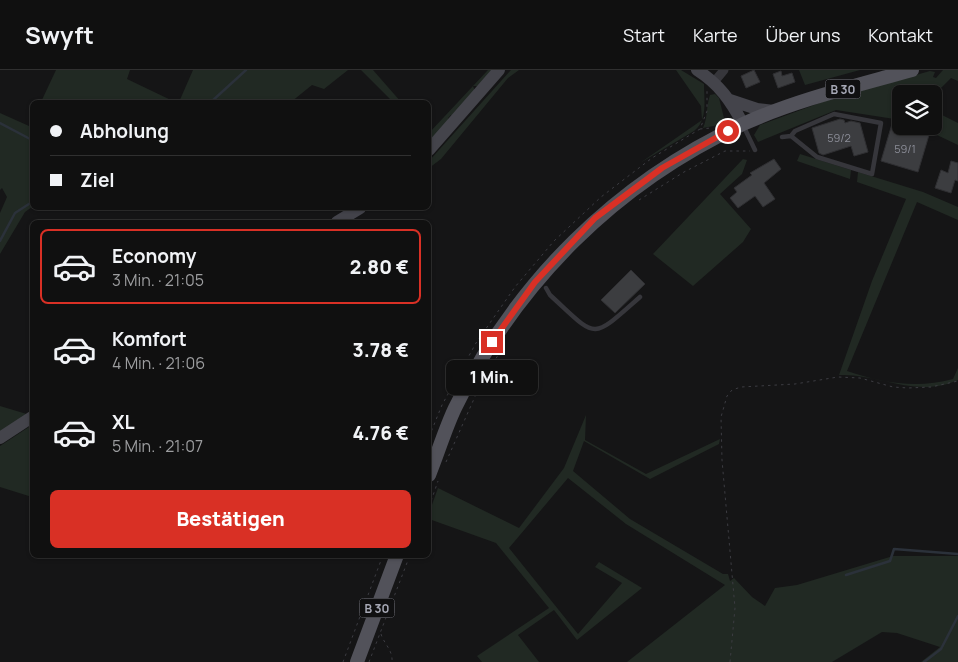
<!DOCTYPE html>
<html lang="de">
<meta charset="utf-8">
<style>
:root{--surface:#101010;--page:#191919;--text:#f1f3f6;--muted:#9c9d9f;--line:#303030;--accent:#d93025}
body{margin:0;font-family:Manrope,sans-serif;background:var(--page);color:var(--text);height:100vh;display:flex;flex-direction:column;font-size:19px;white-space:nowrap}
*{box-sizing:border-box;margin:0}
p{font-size:16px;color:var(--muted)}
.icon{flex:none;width:28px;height:28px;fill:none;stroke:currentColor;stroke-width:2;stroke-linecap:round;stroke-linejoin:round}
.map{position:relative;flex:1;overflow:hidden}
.sheet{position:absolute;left:30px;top:150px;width:401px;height:338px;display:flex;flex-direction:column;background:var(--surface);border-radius:8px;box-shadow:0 1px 4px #0004,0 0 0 1px var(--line)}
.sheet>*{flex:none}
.hud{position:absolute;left:30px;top:30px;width:401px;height:110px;border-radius:8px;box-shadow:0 1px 4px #0004,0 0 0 1px var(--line);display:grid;align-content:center;height:110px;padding:0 20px;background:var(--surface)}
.buttons{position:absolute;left:892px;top:15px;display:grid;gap:10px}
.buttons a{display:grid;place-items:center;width:50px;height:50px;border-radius:8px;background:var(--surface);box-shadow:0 1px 4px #0004,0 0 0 1px var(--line);font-size:25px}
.end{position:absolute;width:22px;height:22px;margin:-11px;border:6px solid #d93025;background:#fff;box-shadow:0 0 0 2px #fff}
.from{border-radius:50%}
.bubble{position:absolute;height:35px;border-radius:8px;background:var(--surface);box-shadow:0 1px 4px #0004,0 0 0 1px var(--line);font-size:16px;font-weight:800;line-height:35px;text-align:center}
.hud b{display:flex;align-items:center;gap:18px;height:48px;font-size:19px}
.hud b+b{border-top:1px solid var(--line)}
.hud i{width:12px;height:12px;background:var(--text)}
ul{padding:9px 0 0;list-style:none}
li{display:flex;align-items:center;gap:15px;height:75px;margin:0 10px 8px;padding:0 10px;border:2px solid transparent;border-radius:8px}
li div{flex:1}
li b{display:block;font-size:19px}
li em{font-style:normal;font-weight:800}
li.active{border-color:var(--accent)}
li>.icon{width:45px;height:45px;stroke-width:1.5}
.cta{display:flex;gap:10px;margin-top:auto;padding:10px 20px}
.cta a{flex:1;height:58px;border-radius:8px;background:var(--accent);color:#fff;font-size:20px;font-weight:800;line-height:58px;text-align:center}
header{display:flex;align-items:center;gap:30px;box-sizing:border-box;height:70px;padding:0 25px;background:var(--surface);border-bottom:1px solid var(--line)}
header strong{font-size:24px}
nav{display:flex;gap:28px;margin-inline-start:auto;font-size:18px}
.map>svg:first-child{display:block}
.green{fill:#212923}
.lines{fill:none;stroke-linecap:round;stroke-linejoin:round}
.stream{stroke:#2b313a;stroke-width:2.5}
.building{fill:#3c3d40;stroke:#2f2f32}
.path{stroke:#3c3c42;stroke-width:1;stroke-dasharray:2.5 4;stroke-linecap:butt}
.lane{stroke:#36363b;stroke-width:4.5}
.street{stroke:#36363b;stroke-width:9}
.secondary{stroke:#44444b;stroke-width:12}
.primary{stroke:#52525a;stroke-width:14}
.route{stroke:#d93025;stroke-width:6}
.labels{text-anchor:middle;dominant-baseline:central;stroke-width:4;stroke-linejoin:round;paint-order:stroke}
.number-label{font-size:11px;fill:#8c8e98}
.shield{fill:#101011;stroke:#7a7b84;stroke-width:1}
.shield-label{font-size:12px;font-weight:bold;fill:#a7a9b6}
</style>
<header>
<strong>Swyft</strong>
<nav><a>Start</a><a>Karte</a><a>Über uns</a><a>Kontakt</a></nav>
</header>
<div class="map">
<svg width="958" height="592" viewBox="0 0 958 592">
<rect width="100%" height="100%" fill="#151516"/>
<path class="green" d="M 56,0 L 130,0 L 127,9 L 175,32 L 41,32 Z
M 193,0 L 348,0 L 324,19 L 312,15 L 291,32 L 179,32 Z
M 361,0 L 373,0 L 401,32 L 393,32 Z
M 488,0 L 495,0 L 477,16 L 473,16 L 475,21 L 454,47 L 451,45 L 448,48 L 450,51 L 429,75 L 429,63 Z
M 511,0 L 519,0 L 508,8 L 441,89 L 429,98 L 429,91 Z
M 676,0 L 681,0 L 704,14 C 704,30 708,50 694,61 L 640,93 L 702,50 L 701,36 Z
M 799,0 L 860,0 L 805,15 Z
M 943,0 L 958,0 L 958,11 L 951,8 L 934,25 L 901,24 L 901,50 L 836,40 L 758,72 L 754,65 L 760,55 L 825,31 L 930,1 L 935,2 L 933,7 L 936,8 Z
M 715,24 L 719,28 L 724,48 L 719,55 L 703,58 C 708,47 706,36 710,25 Z
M 934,41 L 958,53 L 958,75 L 918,56 L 934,56 Z
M 0,43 L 29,56 L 32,50 L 32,137 L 25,142 L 0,184 L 0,143 L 7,127 L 2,118 L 0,120 Z
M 800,84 L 851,100 L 850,109 L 797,91 Z
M 743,89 L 747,90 L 742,104 L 720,124 L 751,159 L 743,172 L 693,216 L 653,184 Z
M 858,102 L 923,122 L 958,137 L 958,150 L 917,132 L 847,301 C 882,313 917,319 953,309 L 958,298 L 958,310 C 916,329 879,303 839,305 L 872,211 L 906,129 L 857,112 Z
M 0,336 L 30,345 L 0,365 Z
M 586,345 L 585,370 L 646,404 L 720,369 L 719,374 L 650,409 L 584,371 L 573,401 L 630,449 L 723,504 L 728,504 L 730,511 L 734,508 L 752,527 L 765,536 L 775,518 L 797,515 L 893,486 L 958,486 L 958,592 L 921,592 L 940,577 L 897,563 L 882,562 L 832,592 L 627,592 L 725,515 L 626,454 L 568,408 L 509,478 L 578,564 L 622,513 L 595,497 L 599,492 L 642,518 L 577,570 L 554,540 L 518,565 L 539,592 L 482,592 L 477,586 L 549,538 L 496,473 L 429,449 L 429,443 L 438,418 L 519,458 L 564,398 Z
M 32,355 L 32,427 L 0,417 L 0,376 Z"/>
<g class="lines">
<path class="stream" d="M 211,32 L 246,0
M 0,53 L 32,70
M 0,171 L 15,143 L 32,132
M 846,505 L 890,491 L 894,479 L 958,484
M 924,592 L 941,579 L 958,546"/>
</g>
<path class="building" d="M 754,0 L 760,12 L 746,18 L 741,6 Z
M 781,1 L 782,6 L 792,3 L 795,12 L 778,18 L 773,4 Z
M 840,49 L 844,50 L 845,53 L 851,51 L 860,53 L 868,82 L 854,86 L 851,76 L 823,85 L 819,83 L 812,58 Z
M 892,54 L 929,65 L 918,102 L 881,91 Z
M 774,89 L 781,99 L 764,113 L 775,129 L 763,137 L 755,126 L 738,138 L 730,128 L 737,122 L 734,118 L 752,105 L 750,103 Z
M 951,91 L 958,93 L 958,111 L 955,110 L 951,123 L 935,118 L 941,100 L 948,103 Z
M 631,200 L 645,214 L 615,243 L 601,230 Z"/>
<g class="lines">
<path class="path" d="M 700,59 L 711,58
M 639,130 L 684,102 L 725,81 L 750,81
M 486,305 L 503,277
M 429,367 L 442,335 L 476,273 L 515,217 L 554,171 L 601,127 L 652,88 L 700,59 L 707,41 L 707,20
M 446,392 L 481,313
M 429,437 L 438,411
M 381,564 C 384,574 393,580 392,592
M 343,592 L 383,485
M 369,592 L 410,485
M 730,592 L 735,538 L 722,390 L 721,347 L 727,326 L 732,320 L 741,317 L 795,314 L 838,307 L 860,308 L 893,317 L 908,318 L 931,317 L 958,311"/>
<path class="lane" d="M 743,55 L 755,80
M 782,67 L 791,66 L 817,87 L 872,104 L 881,53 L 834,44 L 795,61 L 791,66
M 546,218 L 550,225 C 598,269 590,271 640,227"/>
<path class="street" d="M 714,12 L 724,0"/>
<path class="secondary" d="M 697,0 C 719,14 731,31 743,54
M 730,30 L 757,39 L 774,41
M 429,80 L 499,0
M 337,152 L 360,138
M 0,368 L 32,347"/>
<path class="primary" d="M 429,405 C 438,383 445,359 455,338 C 516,212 616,113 743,54 C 796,30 855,16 912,0
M 357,592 L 397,485"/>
</g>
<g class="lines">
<path class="route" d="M 492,272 L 535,212 L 595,148 L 662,98 L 728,61"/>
</g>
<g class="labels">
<g class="number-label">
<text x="839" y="67">59/2</text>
<text x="905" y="78">59/1</text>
</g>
<g class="shield">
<rect x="825.5" y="9.5" width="35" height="19" rx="4"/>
<rect x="359.5" y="528.5" width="35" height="19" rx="4"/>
</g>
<g class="shield-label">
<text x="843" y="19">B 30</text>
<text x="377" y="538">B 30</text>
</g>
</g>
</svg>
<div class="buttons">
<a><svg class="icon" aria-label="layers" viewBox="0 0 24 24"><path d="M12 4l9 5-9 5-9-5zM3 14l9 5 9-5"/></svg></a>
</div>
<i class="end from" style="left:728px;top:61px"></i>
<i class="end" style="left:492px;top:272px"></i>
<div class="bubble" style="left:446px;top:290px;width:92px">1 Min.</div>
<div class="hud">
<b><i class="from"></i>Abholung</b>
<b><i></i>Ziel</b>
</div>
<section class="sheet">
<ul>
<li class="active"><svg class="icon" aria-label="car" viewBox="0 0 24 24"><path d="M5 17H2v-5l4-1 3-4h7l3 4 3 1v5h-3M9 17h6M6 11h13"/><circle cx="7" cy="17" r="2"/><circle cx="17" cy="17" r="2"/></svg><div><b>Economy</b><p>3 Min. · 21:05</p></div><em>2.80 €</em></li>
<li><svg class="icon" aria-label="car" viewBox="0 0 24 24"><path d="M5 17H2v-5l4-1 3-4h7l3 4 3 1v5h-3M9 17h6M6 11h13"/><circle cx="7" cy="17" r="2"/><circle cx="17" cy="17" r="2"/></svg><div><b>Komfort</b><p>4 Min. · 21:06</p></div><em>3.78 €</em></li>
<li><svg class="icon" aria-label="car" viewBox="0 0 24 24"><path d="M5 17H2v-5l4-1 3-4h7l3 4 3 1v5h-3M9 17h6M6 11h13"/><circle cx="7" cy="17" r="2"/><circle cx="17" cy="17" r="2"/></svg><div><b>XL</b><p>5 Min. · 21:07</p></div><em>4.76 €</em></li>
</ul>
<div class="cta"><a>Bestätigen</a></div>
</section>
</div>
